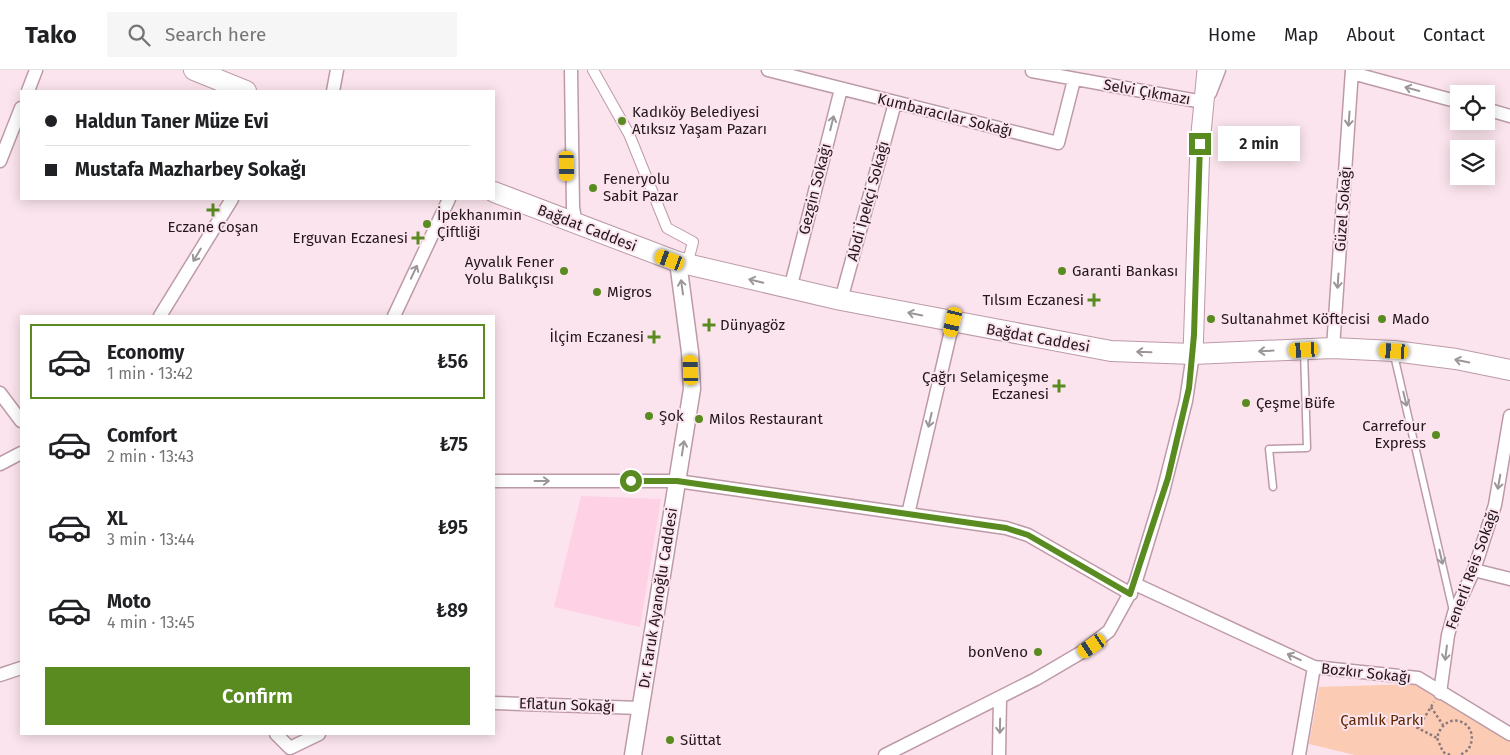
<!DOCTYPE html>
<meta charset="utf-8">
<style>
:root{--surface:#fff;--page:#f6f6f6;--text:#202124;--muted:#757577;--line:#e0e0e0;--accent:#598b21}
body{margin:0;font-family:"Fira Sans",sans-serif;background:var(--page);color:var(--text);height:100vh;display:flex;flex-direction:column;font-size:19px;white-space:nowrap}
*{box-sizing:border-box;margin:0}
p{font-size:16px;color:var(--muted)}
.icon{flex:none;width:28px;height:28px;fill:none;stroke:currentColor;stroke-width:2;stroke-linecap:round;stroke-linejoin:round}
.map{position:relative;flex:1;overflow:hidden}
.panel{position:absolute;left:20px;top:245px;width:475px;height:420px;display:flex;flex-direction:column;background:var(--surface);border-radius:0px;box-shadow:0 2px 12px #0003}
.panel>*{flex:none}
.guide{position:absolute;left:20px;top:20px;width:475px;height:110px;border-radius:0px;box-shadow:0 2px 12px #0003;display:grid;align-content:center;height:110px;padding:0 25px;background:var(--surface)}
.tools{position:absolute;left:1450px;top:15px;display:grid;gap:10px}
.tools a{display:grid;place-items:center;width:45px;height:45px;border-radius:0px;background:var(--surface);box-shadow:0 2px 12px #0003;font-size:25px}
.end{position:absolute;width:22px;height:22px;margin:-11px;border:6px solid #598b21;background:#fff;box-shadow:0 0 0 2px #fff}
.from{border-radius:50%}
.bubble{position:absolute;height:35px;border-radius:0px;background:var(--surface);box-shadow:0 2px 12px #0003;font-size:16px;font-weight:600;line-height:35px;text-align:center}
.car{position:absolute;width:15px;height:30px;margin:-15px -8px;border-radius:6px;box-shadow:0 0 4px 1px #0007;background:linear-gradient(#f5c518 24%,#345 0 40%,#f5c518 0 76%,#345 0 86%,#f5c518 0)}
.guide b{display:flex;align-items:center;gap:18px;height:48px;font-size:19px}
.guide b+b{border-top:1px solid var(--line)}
.guide i{width:12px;height:12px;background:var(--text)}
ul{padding:9px 0 0;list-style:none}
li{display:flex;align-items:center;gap:15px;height:75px;margin:0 10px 8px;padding:0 15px;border:2px solid transparent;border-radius:0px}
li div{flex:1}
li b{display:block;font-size:19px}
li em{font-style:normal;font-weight:600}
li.active{border-color:var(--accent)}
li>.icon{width:45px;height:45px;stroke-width:1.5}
.primary-button{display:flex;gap:10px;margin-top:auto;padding:10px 25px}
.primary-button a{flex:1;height:58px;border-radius:0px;background:var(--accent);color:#fff;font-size:20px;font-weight:600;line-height:58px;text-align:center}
header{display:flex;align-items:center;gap:30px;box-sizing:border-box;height:70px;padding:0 25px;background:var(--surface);border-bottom:1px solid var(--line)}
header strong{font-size:24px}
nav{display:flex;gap:28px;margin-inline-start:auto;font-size:18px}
.search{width:350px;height:45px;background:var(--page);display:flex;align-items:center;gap:12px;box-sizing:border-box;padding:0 18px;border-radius:0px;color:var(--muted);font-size:19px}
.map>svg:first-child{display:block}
.built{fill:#ffd1e4}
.green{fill:#fbcbb3}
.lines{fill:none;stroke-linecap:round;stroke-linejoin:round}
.service-casing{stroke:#bd9aa8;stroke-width:9}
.pedestrian-casing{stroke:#bd9aa8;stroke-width:12}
.minor-casing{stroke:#bd9aa8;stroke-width:15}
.tertiary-casing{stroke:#bd9aa8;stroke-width:19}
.secondary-casing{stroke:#bd9aa8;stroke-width:21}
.primary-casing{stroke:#bd9aa8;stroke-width:22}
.path{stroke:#8a787f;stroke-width:2.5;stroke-dasharray:2.5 2.5;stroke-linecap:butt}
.service{stroke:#fff;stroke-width:6}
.pedestrian{stroke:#fff;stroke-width:10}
.minor{stroke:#fff;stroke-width:12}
.tertiary{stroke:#fff;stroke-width:16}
.secondary{stroke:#fff;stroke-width:19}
.primary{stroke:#fff;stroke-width:20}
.oneway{stroke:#9c9699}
.route{stroke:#598b21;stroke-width:6}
.poi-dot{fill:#598b21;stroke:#fbe4ed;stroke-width:2}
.labels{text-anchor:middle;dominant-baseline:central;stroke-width:4;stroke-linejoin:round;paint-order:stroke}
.street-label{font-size:15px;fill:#23161c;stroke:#fbe4ed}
.poi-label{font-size:15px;fill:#23161c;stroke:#fbe4ed;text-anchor:start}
.park-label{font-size:15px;fill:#5e2500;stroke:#fbe4ed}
</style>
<header>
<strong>Tako</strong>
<div class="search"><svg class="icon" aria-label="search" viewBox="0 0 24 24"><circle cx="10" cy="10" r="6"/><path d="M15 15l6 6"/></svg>Search here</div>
<nav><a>Home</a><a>Map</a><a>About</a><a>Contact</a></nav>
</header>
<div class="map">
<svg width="1510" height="685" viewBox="0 0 1510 685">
<rect width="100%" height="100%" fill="#fbe4ed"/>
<path class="built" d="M 581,426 L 661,429 L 640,557 L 554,537 Z"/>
<path class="green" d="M 1416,614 L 1510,669 L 1510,685 L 1355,685 L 1309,674 L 1319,617 Z"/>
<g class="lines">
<g class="service-casing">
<path id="service" d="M 1394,285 L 1453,541
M 1273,417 L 1269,379 L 1307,378 L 1304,281"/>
</g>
<g class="pedestrian-casing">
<path id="pedestrian" d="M 593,0 L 629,64 L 667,158 L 693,172 L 687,195"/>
</g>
<g class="minor-casing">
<path id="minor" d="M 571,0 L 573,137 L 576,155
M 768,0 L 1058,73 L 1074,10
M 1032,1 L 1203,32
M 1352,3 L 1459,32
M 28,21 L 36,0
M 333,21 L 337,0
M 1210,23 L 1219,0
M 1486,39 L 1510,46
M 0,91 L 21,38
M 790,219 L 841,19
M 841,230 L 895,33
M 160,246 L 232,129
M 394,246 L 449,129
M 1333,278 L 1352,0
M 0,323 L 21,351
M 0,394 L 21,383
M 494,411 L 677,411 L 1006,458 L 1028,465 L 1131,524
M 908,444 L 953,252
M 1474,500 L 1510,509
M 1135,514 L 1314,597 L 1418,608 L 1510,664
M 0,605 L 21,598
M 1440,623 L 1448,565 L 1454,543 L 1474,500 L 1495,435 L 1510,346
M 494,633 L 640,638
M 276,664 L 290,678
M 290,678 L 319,664
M 885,685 L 1036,609 L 1082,582 L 1109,561 L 1135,514 L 1163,422 L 1186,331 L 1193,284
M 999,685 L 1000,628
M 1299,685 L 1314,597"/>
</g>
<g class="tertiary-casing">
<path id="tertiary" d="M 633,685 L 692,319 L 690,282 L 678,192"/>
</g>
<g class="secondary-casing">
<path id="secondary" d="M 1193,284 L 1200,74 L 1207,0"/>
</g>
<g class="primary-casing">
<path id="primary" d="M 194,0 L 246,21
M 494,122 L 678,192 L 841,230 L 1111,281 L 1193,284 L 1333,278 L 1394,281 L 1456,289 L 1510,300"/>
</g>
<path class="path" d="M 1431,637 L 1443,655
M 1412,655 L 1437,668
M 1418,658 L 1434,632
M 1450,685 L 1443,682 L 1437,668 C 1445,636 1484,653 1468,680 L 1460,685"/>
<use href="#service" class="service"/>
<use href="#pedestrian" class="pedestrian"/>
<use href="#minor" class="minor"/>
<use href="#tertiary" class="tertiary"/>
<use href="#secondary" class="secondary"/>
<use href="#primary" class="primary"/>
</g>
<defs><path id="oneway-shaft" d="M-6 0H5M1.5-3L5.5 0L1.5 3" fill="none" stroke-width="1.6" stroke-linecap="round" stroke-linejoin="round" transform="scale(1.25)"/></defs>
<g class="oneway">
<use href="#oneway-shaft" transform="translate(1412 19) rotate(-165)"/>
<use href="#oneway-shaft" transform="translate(1349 49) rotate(94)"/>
<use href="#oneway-shaft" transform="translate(832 53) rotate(-76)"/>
<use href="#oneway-shaft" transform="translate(197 185) rotate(121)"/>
<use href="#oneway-shaft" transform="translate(414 202) rotate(-65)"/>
<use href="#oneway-shaft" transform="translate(756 211) rotate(-166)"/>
<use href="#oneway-shaft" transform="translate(1338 211) rotate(94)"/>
<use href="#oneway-shaft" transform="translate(682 217) rotate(-98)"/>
<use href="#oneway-shaft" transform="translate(915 244) rotate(-169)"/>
<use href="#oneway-shaft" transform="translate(1266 281) rotate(177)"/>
<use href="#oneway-shaft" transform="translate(1144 282) rotate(-178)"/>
<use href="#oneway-shaft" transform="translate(1462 291) rotate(-169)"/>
<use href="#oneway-shaft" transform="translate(1405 329) rotate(77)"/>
<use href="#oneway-shaft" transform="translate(930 350) rotate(103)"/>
<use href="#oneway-shaft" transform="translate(683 378) rotate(-81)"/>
<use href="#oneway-shaft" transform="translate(542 411)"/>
<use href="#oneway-shaft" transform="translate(1499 412) rotate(100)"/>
<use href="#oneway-shaft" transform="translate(1441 487) rotate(77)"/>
<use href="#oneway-shaft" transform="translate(1446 583) rotate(97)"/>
<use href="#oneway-shaft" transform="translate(1294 587) rotate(-155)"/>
<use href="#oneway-shaft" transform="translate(1000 656) rotate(91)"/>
</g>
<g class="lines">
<path class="route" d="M 631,411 L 677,411 L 1006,458 L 1028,465 L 1130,524 L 1168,408 L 1189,318 L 1194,265 L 1200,74"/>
</g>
<g class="poi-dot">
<circle cx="622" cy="51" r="5"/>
<circle cx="593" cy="118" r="5"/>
<path d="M210.5 132.5h5v5h5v5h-5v5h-5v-5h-5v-5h5z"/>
<circle cx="427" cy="154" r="5"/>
<path d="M415.5 160.5h5v5h5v5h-5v5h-5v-5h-5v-5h5z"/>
<circle cx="564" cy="201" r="5"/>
<circle cx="1062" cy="201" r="5"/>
<circle cx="597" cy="222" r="5"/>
<path d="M1091.5 222.5h5v5h5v5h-5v5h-5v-5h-5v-5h5z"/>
<circle cx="1211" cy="249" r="5"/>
<circle cx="1382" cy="249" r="5"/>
<path d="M706.5 247.5h5v5h5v5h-5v5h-5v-5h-5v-5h5z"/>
<path d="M651.5 259.5h5v5h5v5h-5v5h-5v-5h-5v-5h5z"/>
<path d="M1056.5 308.5h5v5h5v5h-5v5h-5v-5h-5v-5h5z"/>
<circle cx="1246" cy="333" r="5"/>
<circle cx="649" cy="346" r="5"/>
<circle cx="699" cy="349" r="5"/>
<circle cx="1436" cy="365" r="5"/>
<circle cx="1038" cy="582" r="5"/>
<circle cx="670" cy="670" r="5"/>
</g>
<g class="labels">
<g class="street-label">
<text transform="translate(1147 22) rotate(10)">Selvi Çıkmazı</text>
<text transform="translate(945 45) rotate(14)">Kumbaracılar Sokağı</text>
<text transform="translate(815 119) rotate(-76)">Gezgin Sokağı</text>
<text transform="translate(868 131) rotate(-75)">Abdi İpekçi Sokağı</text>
<text transform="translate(1343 139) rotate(-86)">Güzel Sokağı</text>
<text transform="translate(587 158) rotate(21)">Bağdat Caddesi</text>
<text transform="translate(1038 268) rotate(10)">Bağdat Caddesi</text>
<text transform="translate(1472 499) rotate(-70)">Fenerli Reis Sokağı</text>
<text transform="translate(658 528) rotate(-81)">Dr. Faruk Ayanoğlu Caddesi</text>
<text transform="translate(1366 603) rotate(6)">Bozkır Sokağı</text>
<text transform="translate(567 635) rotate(2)">Eflatun Sokağı</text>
</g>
<g class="poi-label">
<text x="632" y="42">Kadıköy Belediyesi<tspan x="632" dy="17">Atıksız Yaşam Pazarı</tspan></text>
<text x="603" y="109">Feneryolu<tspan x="603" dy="17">Sabit Pazar</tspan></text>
<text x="437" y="145">İpekhanımın<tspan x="437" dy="17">Çiftliği</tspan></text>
<text x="213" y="157" text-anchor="middle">Eczane Coşan</text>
<text x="408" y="168" text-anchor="end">Erguvan Eczanesi</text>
<text x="554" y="192" text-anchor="end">Ayvalık Fener<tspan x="554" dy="17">Yolu Balıkçısı</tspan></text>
<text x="1072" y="201">Garanti Bankası</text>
<text x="607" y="222">Migros</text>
<text x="1084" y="230" text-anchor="end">Tılsım Eczanesi</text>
<text x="1221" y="249">Sultanahmet Köftecisi</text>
<text x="1392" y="249">Mado</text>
<text x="720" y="255">Dünyagöz</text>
<text x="644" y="267" text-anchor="end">İlçim Eczanesi</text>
<text x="1049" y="307" text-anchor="end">Çağrı Selamiçeşme<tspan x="1049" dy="17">Eczanesi</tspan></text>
<text x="1256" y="333">Çeşme Büfe</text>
<text x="659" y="346">Şok</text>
<text x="709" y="349">Milos Restaurant</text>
<text x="1426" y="356" text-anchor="end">Carrefour<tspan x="1426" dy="17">Express</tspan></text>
<text x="1028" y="582" text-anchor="end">bonVeno</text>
<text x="680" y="670">Süttat</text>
</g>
<g class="park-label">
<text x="1382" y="650">Çamlık Parkı</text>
</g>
</g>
</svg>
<div class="tools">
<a><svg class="icon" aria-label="locate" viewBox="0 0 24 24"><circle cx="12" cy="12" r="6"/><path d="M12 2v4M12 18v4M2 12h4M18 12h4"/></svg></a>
<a><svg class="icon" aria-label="layers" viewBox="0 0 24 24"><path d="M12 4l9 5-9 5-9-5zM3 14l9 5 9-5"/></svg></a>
</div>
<i class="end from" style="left:631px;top:411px"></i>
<i class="end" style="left:1200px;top:74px"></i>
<div class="bubble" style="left:1218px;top:56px;width:82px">2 min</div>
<i class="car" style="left:567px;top:96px;rotate:179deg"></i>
<i class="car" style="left:670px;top:190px;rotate:291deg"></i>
<i class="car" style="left:953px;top:252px;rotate:193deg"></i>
<i class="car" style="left:1304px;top:280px;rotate:267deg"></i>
<i class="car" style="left:1394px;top:281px;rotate:273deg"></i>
<i class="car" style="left:691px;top:300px;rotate:358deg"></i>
<i class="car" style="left:1092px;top:576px;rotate:236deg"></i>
<div class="guide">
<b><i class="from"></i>Haldun Taner Müze Evi</b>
<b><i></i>Mustafa Mazharbey Sokağı</b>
</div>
<section class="panel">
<ul>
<li class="active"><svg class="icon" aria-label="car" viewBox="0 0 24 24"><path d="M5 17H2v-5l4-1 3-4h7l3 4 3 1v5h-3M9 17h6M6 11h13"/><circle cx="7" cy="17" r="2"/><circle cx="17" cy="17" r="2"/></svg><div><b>Economy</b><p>1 min · 13:42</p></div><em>₺56</em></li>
<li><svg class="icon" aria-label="car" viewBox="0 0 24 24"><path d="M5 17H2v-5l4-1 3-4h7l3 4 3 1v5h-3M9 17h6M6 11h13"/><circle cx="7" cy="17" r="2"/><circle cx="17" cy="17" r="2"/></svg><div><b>Comfort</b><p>2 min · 13:43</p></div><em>₺75</em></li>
<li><svg class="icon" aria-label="car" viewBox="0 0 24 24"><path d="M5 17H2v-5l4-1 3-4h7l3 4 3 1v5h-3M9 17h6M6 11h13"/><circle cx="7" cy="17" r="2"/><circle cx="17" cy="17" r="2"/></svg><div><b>XL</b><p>3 min · 13:44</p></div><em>₺95</em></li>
<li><svg class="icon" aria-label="car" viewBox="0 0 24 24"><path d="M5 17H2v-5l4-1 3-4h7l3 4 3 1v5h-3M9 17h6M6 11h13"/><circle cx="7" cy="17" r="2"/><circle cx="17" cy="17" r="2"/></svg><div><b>Moto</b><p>4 min · 13:45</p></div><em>₺89</em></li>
</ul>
<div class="primary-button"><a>Confirm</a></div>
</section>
</div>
